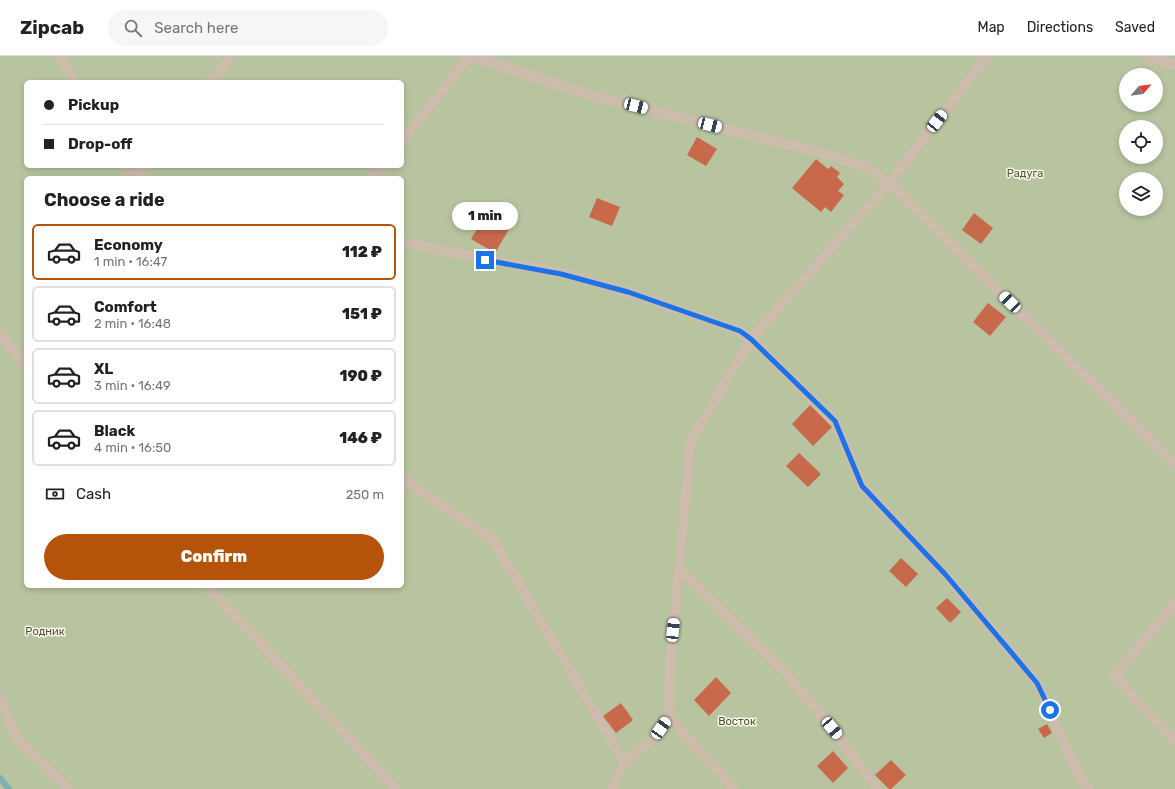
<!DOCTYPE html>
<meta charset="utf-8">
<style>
:root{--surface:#fff;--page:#f6f6f6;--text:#222;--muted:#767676;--line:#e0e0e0;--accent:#b45309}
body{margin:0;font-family:Rubik,sans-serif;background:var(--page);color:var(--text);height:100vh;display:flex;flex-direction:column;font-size:15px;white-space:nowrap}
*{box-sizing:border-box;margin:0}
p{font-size:13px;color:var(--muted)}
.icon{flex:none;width:22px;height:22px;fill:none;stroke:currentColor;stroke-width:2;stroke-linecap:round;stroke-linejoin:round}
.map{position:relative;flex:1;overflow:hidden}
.side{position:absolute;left:24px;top:120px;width:380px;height:412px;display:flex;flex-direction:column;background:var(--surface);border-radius:6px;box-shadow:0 2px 6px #0003}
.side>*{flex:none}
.guide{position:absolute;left:24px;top:24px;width:380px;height:88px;border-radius:6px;box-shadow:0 2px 6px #0003;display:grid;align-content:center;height:88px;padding:0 20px;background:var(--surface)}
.needle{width:26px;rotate:61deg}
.fabs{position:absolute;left:1119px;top:12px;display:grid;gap:8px}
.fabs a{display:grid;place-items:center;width:44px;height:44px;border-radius:50%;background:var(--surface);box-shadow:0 2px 6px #0003;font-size:20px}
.end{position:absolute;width:18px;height:18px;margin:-9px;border:5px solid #1a73e8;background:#fff;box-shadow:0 0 0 2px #fff}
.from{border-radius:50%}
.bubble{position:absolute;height:28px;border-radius:14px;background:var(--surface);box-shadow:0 2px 6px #0003;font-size:13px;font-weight:800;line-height:28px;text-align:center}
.car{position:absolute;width:12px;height:24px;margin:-12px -6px;border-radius:5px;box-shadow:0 0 3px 1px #0007;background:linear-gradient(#fff 24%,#345 0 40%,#fff 0 76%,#345 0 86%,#fff 0)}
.guide b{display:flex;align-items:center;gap:14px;height:38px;font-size:15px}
.guide b+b{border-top:1px solid var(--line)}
.guide i{width:10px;height:10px;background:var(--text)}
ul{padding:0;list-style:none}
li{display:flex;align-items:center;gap:12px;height:56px;margin:0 8px 6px;padding:0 12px;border:2px solid var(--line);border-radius:6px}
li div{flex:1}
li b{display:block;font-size:15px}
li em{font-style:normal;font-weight:800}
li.selected{border-color:var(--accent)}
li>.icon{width:36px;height:36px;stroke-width:1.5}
h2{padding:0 20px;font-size:18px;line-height:48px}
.pay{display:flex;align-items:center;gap:10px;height:44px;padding:0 20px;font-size:15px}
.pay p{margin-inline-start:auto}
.action{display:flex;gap:8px;margin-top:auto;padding:8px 20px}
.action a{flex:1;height:46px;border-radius:24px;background:var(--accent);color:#fff;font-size:16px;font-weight:800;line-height:46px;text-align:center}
header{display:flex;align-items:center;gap:24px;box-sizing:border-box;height:56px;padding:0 20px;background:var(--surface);border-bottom:1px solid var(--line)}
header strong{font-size:19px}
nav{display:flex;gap:22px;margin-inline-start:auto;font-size:14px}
.search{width:280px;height:36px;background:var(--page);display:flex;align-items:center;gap:10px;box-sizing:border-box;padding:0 14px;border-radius:22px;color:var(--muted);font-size:15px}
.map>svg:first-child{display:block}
.green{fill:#b8c4a0;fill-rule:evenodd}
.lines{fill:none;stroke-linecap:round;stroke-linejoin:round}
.stream{stroke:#7fb0b2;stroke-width:6}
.building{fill:#c8694b}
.minor{stroke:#cdbbac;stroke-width:10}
.route{stroke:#1a73e8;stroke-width:5}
.labels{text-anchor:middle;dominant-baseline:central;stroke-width:3;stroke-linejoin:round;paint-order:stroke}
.park-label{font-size:11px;fill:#4a5a2e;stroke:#fbf5ee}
</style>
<header>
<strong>Zipcab</strong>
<div class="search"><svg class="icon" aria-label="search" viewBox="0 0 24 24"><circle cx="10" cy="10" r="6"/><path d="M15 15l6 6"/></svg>Search here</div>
<nav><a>Map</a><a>Directions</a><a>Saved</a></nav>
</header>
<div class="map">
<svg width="1175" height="733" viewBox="0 0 1175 733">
<rect width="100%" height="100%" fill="#f4ebe1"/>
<path class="green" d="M 0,0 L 1175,0 L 1175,733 L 0,733 ZM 1126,19 L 1156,19 L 1156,49 L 1126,49 ZM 26,26 L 402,26 L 402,110 L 26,110 ZM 1126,71 L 1156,71 L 1156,101 L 1126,101 ZM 26,122 L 402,122 L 402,530 L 26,530 ZM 1126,123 L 1156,123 L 1156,153 L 1126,153 Z"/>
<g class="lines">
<path class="stream" d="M 0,722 L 9,733"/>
</g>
<path class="building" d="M 697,81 L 717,93 L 706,110 L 687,99 Z
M 816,103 L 828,113 L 831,110 L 840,117 L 837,121 L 844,128 L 838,135 L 844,139 L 831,156 L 825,151 L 821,156 L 792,132 Z
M 597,142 L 620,151 L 612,170 L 589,161 Z
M 974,157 L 993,172 L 981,188 L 962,174 Z
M 486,159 L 509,173 L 495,197 L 471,183 Z
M 988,247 L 1006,261 L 990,280 L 973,266 Z
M 810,349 L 832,371 L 813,390 L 792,368 Z
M 799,397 L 821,418 L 808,431 L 786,410 Z
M 901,502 L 918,518 L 906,531 L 889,515 Z
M 947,542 L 961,556 L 950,567 L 936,552 Z
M 716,621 L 731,637 L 709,660 L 694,644 Z
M 621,647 L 633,664 L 616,677 L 603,660 Z
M 1047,668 L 1052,677 L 1044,682 L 1038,673 Z
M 833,695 L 848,712 L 833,727 L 817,710 Z
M 891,704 L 906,719 L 891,733 L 889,733 L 875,719 Z"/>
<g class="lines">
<path class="minor" d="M 59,0 L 75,26
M 471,0 L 590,39 L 815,95 L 866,111 L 889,127 L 1175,408
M 1146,0 L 1175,9
M 211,26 L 231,0
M 402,85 L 470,0
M 125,110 L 132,122
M 136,122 L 145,110
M 372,122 L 382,110
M 402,186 C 454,198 508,206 560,217 C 621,231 680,255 740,275 L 751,283 L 835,365 L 862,430 L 945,518 L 1037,627 L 1080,722 L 1090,733
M 0,278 L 26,310
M 402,422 L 493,484 L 624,706
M 679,513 L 782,613 L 842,684 L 877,733
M 207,530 L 396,733
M 1175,547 L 1114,620 L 1175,685
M 0,641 L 17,683 L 69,733
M 669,661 L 734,733
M 612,733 L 624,706 L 653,683 L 669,661 L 670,605 L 691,384 L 751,283 L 889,127 L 987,0"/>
</g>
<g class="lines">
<path class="route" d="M 485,204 L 561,218 L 628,236 L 740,275 L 751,283 L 835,365 L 862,430 L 945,518 L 1037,627 L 1050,654"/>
</g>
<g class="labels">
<g class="park-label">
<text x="1025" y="117">Радуга</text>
<text x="45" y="575">Родник</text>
<text x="737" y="665">Восток</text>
</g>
</g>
</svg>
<div class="fabs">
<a><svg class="needle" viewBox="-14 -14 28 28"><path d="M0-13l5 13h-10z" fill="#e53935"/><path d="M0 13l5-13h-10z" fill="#767676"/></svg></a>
<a><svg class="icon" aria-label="locate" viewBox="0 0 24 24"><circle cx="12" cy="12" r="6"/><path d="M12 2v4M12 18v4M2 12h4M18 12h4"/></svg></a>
<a><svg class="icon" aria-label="layers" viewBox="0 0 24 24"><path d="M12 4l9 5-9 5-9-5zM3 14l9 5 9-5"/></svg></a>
</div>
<i class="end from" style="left:1050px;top:654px"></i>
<i class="end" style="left:485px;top:204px"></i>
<div class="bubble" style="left:452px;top:146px;width:66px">1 min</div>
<i class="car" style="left:636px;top:50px;rotate:104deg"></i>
<i class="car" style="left:937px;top:65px;rotate:38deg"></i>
<i class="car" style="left:710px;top:69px;rotate:104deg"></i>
<i class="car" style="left:1010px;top:246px;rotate:314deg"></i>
<i class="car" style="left:673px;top:574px;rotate:6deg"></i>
<i class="car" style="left:661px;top:672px;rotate:35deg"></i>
<i class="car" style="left:832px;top:672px;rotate:140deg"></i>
<div class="guide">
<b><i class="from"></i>Pickup</b>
<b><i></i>Drop-off</b>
</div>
<section class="side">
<h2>Choose a ride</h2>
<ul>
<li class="selected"><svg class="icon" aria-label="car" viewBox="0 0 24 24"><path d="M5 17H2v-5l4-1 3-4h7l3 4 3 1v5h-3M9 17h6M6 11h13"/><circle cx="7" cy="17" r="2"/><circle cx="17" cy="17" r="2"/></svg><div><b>Economy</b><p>1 min · 16:47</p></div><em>112 ₽</em></li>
<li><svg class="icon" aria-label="car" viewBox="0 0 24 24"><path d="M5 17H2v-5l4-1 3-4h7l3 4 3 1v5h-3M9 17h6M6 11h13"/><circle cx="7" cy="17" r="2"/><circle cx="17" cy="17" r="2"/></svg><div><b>Comfort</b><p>2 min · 16:48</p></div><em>151 ₽</em></li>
<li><svg class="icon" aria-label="car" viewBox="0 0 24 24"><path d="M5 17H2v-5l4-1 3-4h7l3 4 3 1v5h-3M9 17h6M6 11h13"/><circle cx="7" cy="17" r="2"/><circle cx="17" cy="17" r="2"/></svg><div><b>XL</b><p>3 min · 16:49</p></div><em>190 ₽</em></li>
<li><svg class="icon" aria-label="car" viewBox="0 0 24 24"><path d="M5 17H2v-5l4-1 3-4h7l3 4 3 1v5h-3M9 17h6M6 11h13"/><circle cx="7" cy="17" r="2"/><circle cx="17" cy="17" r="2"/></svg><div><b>Black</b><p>4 min · 16:50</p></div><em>146 ₽</em></li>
</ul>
<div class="pay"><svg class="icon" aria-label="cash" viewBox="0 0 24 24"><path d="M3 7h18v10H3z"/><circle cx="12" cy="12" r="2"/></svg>Cash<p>250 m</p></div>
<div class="action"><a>Confirm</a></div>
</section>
</div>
